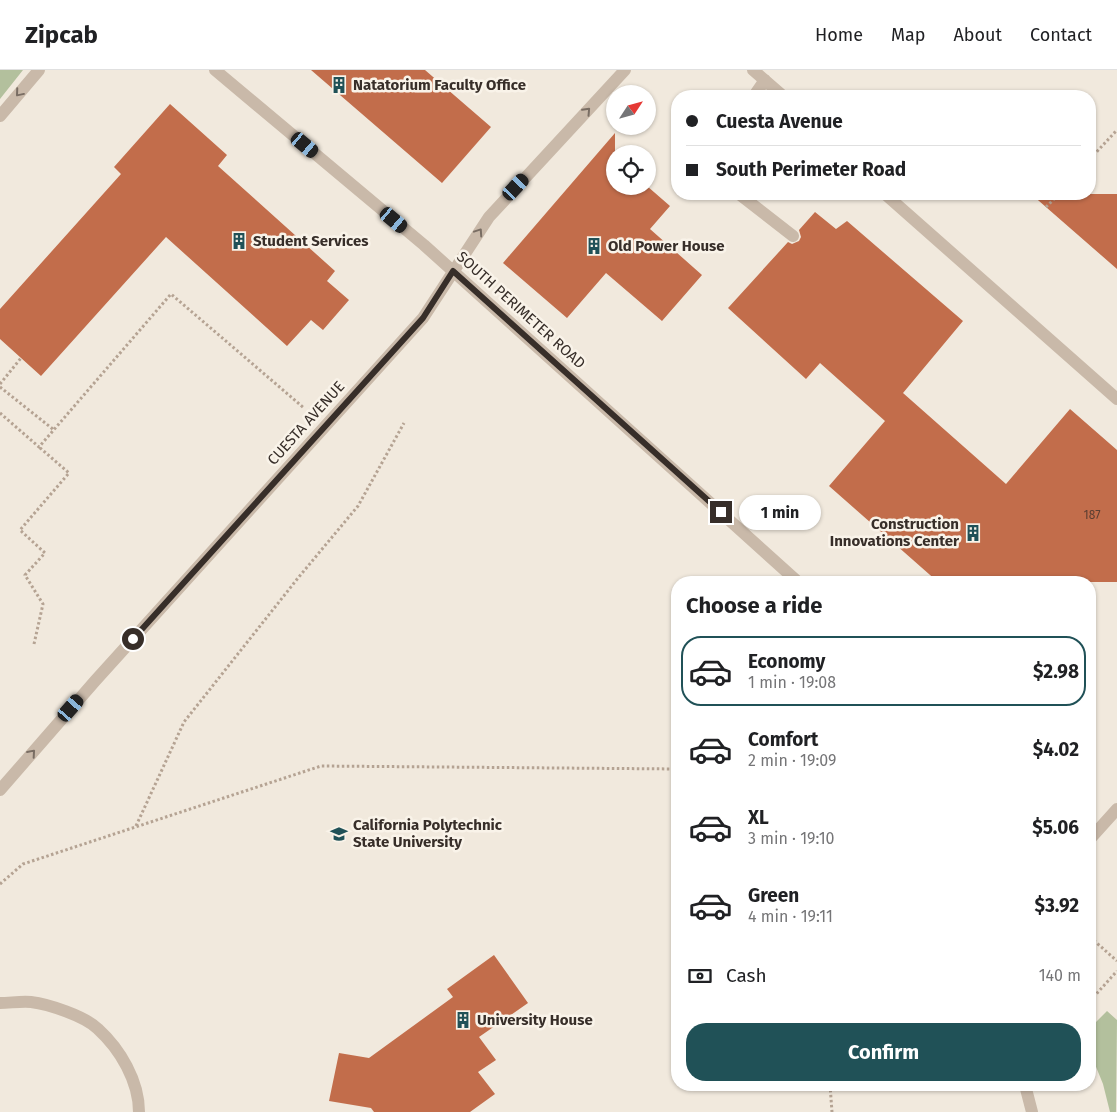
<!DOCTYPE html>
<meta charset="utf-8">
<style>
:root{--surface:#fff;--page:#f2f2f2;--text:#202124;--muted:#757577;--line:#e0e0e0;--accent:#205157}
body{margin:0;font-family:"Fira Sans",sans-serif;background:var(--page);color:var(--text);height:100vh;display:flex;flex-direction:column;font-size:19px;white-space:nowrap}
*{box-sizing:border-box;margin:0}
p{font-size:16px;color:var(--muted)}
.icon{flex:none;width:28px;height:28px;fill:none;stroke:currentColor;stroke-width:2;stroke-linecap:round;stroke-linejoin:round}
.map{position:relative;flex:1;overflow:hidden}
.drawer{position:absolute;left:671px;top:506px;width:425px;height:515px;display:flex;flex-direction:column;background:var(--surface);border-radius:20px;box-shadow:0 1px 4px #0004}
.drawer>*{flex:none}
.guide{position:absolute;left:671px;top:20px;width:425px;height:110px;border-radius:20px;box-shadow:0 1px 4px #0004;display:grid;align-content:center;height:110px;padding:0 15px;background:var(--surface)}
.needle{width:32px;rotate:54deg}
.controls{position:absolute;left:606px;top:15px;display:grid;gap:10px}
.controls a{display:grid;place-items:center;width:50px;height:50px;border-radius:50%;background:var(--surface);box-shadow:0 1px 4px #0004;font-size:25px}
.end{position:absolute;width:22px;height:22px;margin:-11px;border:6px solid #372e29;background:#fff;box-shadow:0 0 0 2px #fff}
.from{border-radius:50%}
.bubble{position:absolute;height:35px;border-radius:18px;background:var(--surface);box-shadow:0 1px 4px #0004;font-size:16px;font-weight:700;line-height:35px;text-align:center}
.car{position:absolute;width:15px;height:30px;margin:-15px -8px;border-radius:6px;box-shadow:0 0 4px 1px #0007;background:linear-gradient(#222 24%,#8ab4d8 0 40%,#222 0 76%,#8ab4d8 0 86%,#222 0)}
.guide b{display:flex;align-items:center;gap:18px;height:48px;font-size:19px}
.guide b+b{border-top:1px solid var(--line)}
.guide i{width:12px;height:12px;background:var(--text)}
ul{padding:0;list-style:none}
li{display:flex;align-items:center;gap:15px;height:70px;margin:0 10px 8px;padding:0 5px;border:2px solid transparent;border-radius:20px}
li div{flex:1}
li b{display:block;font-size:19px}
li em{font-style:normal;font-weight:700}
li.active{border-color:var(--accent)}
li>.icon{width:45px;height:45px;stroke-width:1.5}
h2{padding:0 15px;font-size:22px;line-height:60px}
.pay{display:flex;align-items:center;gap:12px;height:55px;padding:0 15px;font-size:19px}
.pay p{margin-inline-start:auto}
.cta{display:flex;gap:10px;margin-top:auto;padding:10px 15px}
.cta a{flex:1;height:58px;border-radius:20px;background:var(--accent);color:#fff;font-size:20px;font-weight:700;line-height:58px;text-align:center}
header{display:flex;align-items:center;gap:30px;box-sizing:border-box;height:70px;padding:0 25px;background:var(--surface);border-bottom:1px solid var(--line)}
header strong{font-size:24px}
nav{display:flex;gap:28px;margin-inline-start:auto;font-size:18px}
.map>svg:first-child{display:block}
.green{fill:#b3c09d}
.building{fill:#c26d4b}
.lines{fill:none;stroke-linecap:round;stroke-linejoin:round}
.path{stroke:#b5a393;stroke-width:3;stroke-dasharray:2.5 2.5;stroke-linecap:butt}
.service{stroke:#c9b9a9;stroke-width:12}
.pedestrian{stroke:#c9b9a9;stroke-width:12}
.minor{stroke:#c9b9a9;stroke-width:12}
.oneway{stroke:#796d63}
.route{stroke:#372e29;stroke-width:6}
.labels{text-anchor:middle;dominant-baseline:central;stroke-width:5;stroke-linejoin:round;paint-order:stroke}
.number-label{font-size:12px;fill:#5a3e32}
.poi-label{font-size:15px;font-weight:bold;fill:#372e29;stroke:#f9f3e9;text-anchor:start}
.street-label{font-size:15px;fill:#372e29;stroke:#f9f3e9}
</style>
<header>
<strong>Zipcab</strong>
<nav><a>Home</a><a>Map</a><a>About</a><a>Contact</a></nav>
</header>
<div class="map">
<svg width="1117" height="1042" viewBox="0 0 1117 1042">
<rect width="100%" height="100%" fill="#f1e9dd"/>
<path class="green" d="M 0,0 L 23,0 L 0,29 Z
M 1107,941 L 1117,950 L 1116,1042 L 1110,1042 L 1103,1014 L 1090,982 L 1090,958 Z"/>
<path class="building" d="M 311,0 L 425,0 L 491,57 L 442,113 Z
M 170,34 L 227,85 L 218,96 L 335,201 L 327,211 L 349,230 L 323,260 L 311,250 L 287,276 L 166,167 L 41,306 L 0,269 L 0,239 L 121,104 L 114,97 Z
M 615,63 L 615,116 L 647,116 L 670,136 L 650,159 L 702,205 L 662,251 L 606,203 L 567,248 L 503,193 Z
M 1031,124 L 1117,124 L 1117,199 Z
M 815,142 L 836,159 L 847,151 L 963,251 L 903,323 L 1006,414 L 1070,339 L 1117,380 L 1117,512 L 938,512 L 829,416 L 885,351 L 820,293 L 806,309 L 728,238 L 788,172 L 792,174 L 799,171 L 801,167 L 799,160 Z
M 494,885 L 528,933 L 479,967 L 496,990 L 478,1002 L 495,1024 L 470,1042 L 374,1042 L 371,1038 L 329,1031 L 339,983 L 369,988 L 453,927 L 447,919 Z"/>
<g class="lines">
<path class="path" d="M 1090,89 L 1117,60
M 1046,137 L 1059,124
M 0,314 L 21,288
M 0,317 L 54,360
M 0,343 L 39,377 L 171,224 L 304,338
M 34,574 L 43,534 L 25,505 L 45,483 L 20,460 L 69,403 L 39,377
M 136,756 L 184,652 L 298,508 L 358,436 L 404,353
M 0,814 L 23,794 L 321,696 L 678,699
M 1090,867 L 1117,891
M 1090,931 L 1117,901
M 830,1015 L 832,1042"/>
<path class="service" d="M 215,0 L 424,175 L 798,512
M 753,0 L 783,26
M 754,26 L 765,10
M 739,124 L 793,166
M 0,720 L 95,611 L 423,248 L 489,147 L 625,0
M 1090,769 L 1117,739
M 1025,1015 L 1032,1042"/>
<path class="pedestrian" d="M 885,124 L 1117,329"/>
<path class="minor" d="M 0,46 L 39,0
M 0,933 C 10,933 21,931 31,932 C 48,934 85,946 98,959 C 120,979 139,1011 139,1042"/>
</g>
<defs><path id="oneway-chevron" d="M-2-3.5L2.5 0L-2 3.5" fill="none" stroke-width="1.6" stroke-linecap="round" stroke-linejoin="round" transform="scale(1.25)"/></defs>
<g class="oneway">
<use href="#oneway-chevron" transform="translate(19 23) rotate(130)"/>
<use href="#oneway-chevron" transform="translate(587 41) rotate(-47)"/>
<use href="#oneway-chevron" transform="translate(479 162) rotate(-56)"/>
<use href="#oneway-chevron" transform="translate(32 683) rotate(-49)"/>
</g>
<g class="lines">
<path class="route" d="M 133,569 L 423,248 L 453,201 L 721,442"/>
</g>
<defs>
<g id="building-bare" transform="scale(1.35)"><path d="M-4-6H4V6H1V3H-1V6H-4ZM-2.5-4.3h1.7v1.8h-1.7ZM.8-4.3h1.7v1.8H.8ZM-2.5-1h1.7V.8h-1.7ZM.8-1h1.7V.8H.8Z" fill="#205157" stroke="#f9f3e9" stroke-width="2.5" paint-order="stroke"/></g>
<g id="university-bare" transform="scale(1.35)"><path d="M0-5L7-2L0 1L-7-2ZM-4 1L0 2.5L4 1V4Q0 6-4 4Z" fill="#205157" stroke="#f9f3e9" stroke-width="2.5" paint-order="stroke"/></g>
</defs>
<g fill-rule="evenodd">
<use href="#building-bare" x="339" y="15"/>
<use href="#building-bare" x="239" y="171"/>
<use href="#building-bare" x="594" y="176"/>
<use href="#building-bare" x="973" y="463"/>
<use href="#university-bare" x="339" y="764"/>
<use href="#building-bare" x="463" y="950"/>
</g>
<g class="labels">
<g class="number-label">
<text x="1092" y="445">187</text>
</g>
<g class="poi-label">
<text x="353" y="15">Natatorium Faculty Office</text>
<text x="253" y="171">Student Services</text>
<text x="608" y="176">Old Power House</text>
<text x="959" y="454" text-anchor="end">Construction<tspan x="959" dy="17">Innovations Center</tspan></text>
<text x="353" y="755">California Polytechnic<tspan x="353" dy="17">State University</tspan></text>
<text x="477" y="950">University House</text>
</g>
<g class="street-label">
<text transform="translate(521 240) rotate(42)">SOUTH PERIMETER ROAD</text>
<text transform="translate(306 353) rotate(-48)">CUESTA AVENUE</text>
</g>
</g>
</svg>
<div class="controls">
<a><svg class="needle" viewBox="-14 -14 28 28"><path d="M0-13l5 13h-10z" fill="#e53935"/><path d="M0 13l5-13h-10z" fill="#757577"/></svg></a>
<a><svg class="icon" aria-label="locate" viewBox="0 0 24 24"><circle cx="12" cy="12" r="6"/><path d="M12 2v4M12 18v4M2 12h4M18 12h4"/></svg></a>
</div>
<i class="end from" style="left:133px;top:569px"></i>
<i class="end" style="left:721px;top:442px"></i>
<div class="bubble" style="left:739px;top:425px;width:82px">1 min</div>
<i class="car" style="left:305px;top:75px;rotate:130deg"></i>
<i class="car" style="left:516px;top:117px;rotate:43deg"></i>
<i class="car" style="left:394px;top:150px;rotate:130deg"></i>
<i class="car" style="left:71px;top:638px;rotate:41deg"></i>
<div class="guide">
<b><i class="from"></i>Cuesta Avenue</b>
<b><i></i>South Perimeter Road</b>
</div>
<section class="drawer">
<h2>Choose a ride</h2>
<ul>
<li class="active"><svg class="icon" aria-label="car" viewBox="0 0 24 24"><path d="M5 17H2v-5l4-1 3-4h7l3 4 3 1v5h-3M9 17h6M6 11h13"/><circle cx="7" cy="17" r="2"/><circle cx="17" cy="17" r="2"/></svg><div><b>Economy</b><p>1 min · 19:08</p></div><em>$2.98</em></li>
<li><svg class="icon" aria-label="car" viewBox="0 0 24 24"><path d="M5 17H2v-5l4-1 3-4h7l3 4 3 1v5h-3M9 17h6M6 11h13"/><circle cx="7" cy="17" r="2"/><circle cx="17" cy="17" r="2"/></svg><div><b>Comfort</b><p>2 min · 19:09</p></div><em>$4.02</em></li>
<li><svg class="icon" aria-label="car" viewBox="0 0 24 24"><path d="M5 17H2v-5l4-1 3-4h7l3 4 3 1v5h-3M9 17h6M6 11h13"/><circle cx="7" cy="17" r="2"/><circle cx="17" cy="17" r="2"/></svg><div><b>XL</b><p>3 min · 19:10</p></div><em>$5.06</em></li>
<li><svg class="icon" aria-label="car" viewBox="0 0 24 24"><path d="M5 17H2v-5l4-1 3-4h7l3 4 3 1v5h-3M9 17h6M6 11h13"/><circle cx="7" cy="17" r="2"/><circle cx="17" cy="17" r="2"/></svg><div><b>Green</b><p>4 min · 19:11</p></div><em>$3.92</em></li>
</ul>
<div class="pay"><svg class="icon" aria-label="cash" viewBox="0 0 24 24"><path d="M3 7h18v10H3z"/><circle cx="12" cy="12" r="2"/></svg>Cash<p>140 m</p></div>
<div class="cta"><a>Confirm</a></div>
</section>
</div>
